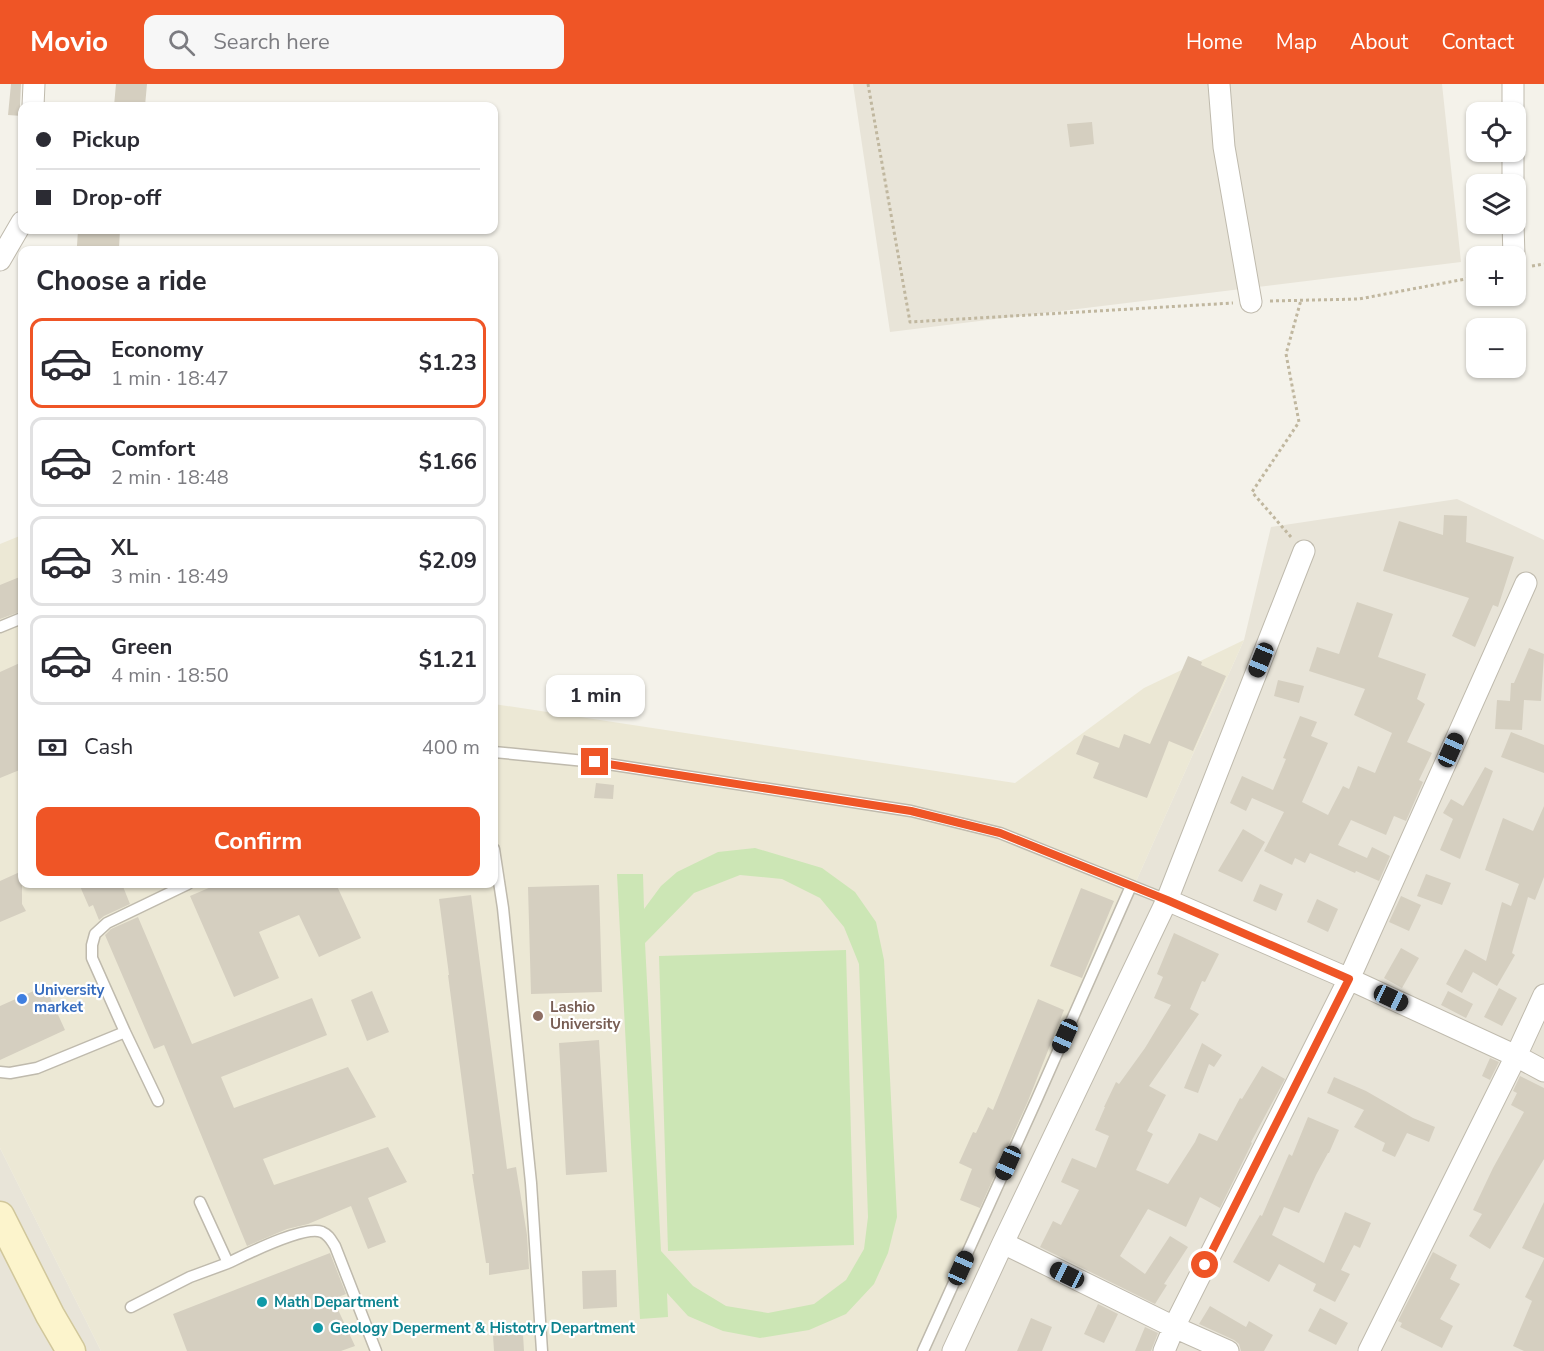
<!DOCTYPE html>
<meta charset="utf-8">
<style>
:root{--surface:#fff;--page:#f7f7f7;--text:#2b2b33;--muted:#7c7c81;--line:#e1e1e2;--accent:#ef5526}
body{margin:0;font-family:"Nunito Sans",sans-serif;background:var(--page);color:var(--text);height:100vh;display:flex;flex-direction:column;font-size:22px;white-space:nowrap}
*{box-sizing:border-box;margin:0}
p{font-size:20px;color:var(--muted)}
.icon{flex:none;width:33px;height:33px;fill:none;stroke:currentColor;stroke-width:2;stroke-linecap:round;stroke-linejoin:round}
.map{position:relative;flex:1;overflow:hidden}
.side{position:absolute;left:18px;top:162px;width:480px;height:642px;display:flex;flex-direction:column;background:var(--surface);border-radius:12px;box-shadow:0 2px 4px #0004}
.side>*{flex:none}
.banner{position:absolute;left:18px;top:18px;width:480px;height:132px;border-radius:12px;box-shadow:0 2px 4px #0004;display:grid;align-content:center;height:132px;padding:0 18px;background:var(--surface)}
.controls{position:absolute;left:1466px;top:18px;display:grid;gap:12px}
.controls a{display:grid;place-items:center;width:60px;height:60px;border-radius:12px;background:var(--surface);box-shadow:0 2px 4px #0004;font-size:30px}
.end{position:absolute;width:27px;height:27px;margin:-14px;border:8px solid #ef5526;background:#fff;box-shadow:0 0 0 3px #fff}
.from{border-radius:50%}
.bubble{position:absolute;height:42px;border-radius:12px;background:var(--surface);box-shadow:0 2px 4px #0004;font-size:20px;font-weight:700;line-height:42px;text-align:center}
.car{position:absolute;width:18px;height:36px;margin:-18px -9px;border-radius:8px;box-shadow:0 0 4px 2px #0007;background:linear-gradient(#222 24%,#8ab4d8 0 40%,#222 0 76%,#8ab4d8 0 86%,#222 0)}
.banner b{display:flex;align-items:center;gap:21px;height:57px;font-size:22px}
.banner b+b{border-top:2px solid var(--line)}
.banner i{width:15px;height:15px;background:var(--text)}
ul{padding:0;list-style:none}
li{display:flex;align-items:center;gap:18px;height:90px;margin:0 12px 9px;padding:0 6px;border:3px solid var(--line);border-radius:12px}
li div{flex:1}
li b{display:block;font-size:22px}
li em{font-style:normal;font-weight:700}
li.current{border-color:var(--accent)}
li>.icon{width:54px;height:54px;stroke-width:1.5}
h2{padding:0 18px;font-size:27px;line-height:72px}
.pay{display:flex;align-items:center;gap:15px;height:66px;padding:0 18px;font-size:22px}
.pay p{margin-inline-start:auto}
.button{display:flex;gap:12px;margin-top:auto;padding:12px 18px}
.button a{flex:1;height:69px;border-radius:12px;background:var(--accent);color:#fff;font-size:24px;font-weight:700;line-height:69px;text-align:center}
header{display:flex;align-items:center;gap:36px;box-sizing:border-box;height:84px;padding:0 30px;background:var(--accent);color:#fff}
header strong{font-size:28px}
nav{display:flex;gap:33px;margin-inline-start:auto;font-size:21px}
.search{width:420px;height:54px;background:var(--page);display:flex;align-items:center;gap:15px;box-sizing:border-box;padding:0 21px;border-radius:12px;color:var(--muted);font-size:22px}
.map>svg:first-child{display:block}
.residential{fill:#e8e4d8}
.education{fill:#ece8d5}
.green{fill:#cce6b5;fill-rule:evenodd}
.building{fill:#d5cfc0}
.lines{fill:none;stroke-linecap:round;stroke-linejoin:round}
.lane-casing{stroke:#bfbaad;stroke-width:13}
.street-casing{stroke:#bfbaad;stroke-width:23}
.secondary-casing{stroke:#d1c79b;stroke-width:31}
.path{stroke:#c0b79f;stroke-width:3;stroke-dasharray:3 3;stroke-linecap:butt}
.lane{stroke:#fff;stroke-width:10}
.street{stroke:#fff;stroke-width:21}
.secondary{stroke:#fcf4cc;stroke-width:28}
.route{stroke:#ef5526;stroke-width:8}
.shop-dot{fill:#3f7fe0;stroke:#fff;stroke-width:2}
.education-dot{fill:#8d6e63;stroke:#fff;stroke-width:2}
.culture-dot{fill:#0f9aa8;stroke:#fff;stroke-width:2}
.labels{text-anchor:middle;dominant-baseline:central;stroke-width:4.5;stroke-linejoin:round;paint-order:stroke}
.shop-label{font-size:15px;font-weight:bold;fill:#366cbe;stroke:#fff;text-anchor:start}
.education-label{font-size:15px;font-weight:bold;fill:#785e54;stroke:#fff;text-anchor:start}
.culture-label{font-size:15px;font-weight:bold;fill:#0d838f;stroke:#fff;text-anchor:start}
</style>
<header>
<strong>Movio</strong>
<div class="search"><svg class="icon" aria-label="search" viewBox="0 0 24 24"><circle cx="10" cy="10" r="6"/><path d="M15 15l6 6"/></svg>Search here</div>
<nav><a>Home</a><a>Map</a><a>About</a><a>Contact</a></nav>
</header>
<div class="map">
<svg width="1544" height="1267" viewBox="0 0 1544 1267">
<rect width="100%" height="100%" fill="#f4f2ea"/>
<path class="residential" d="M 853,0 L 1442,0 L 1461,178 L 890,248 Z
M 1457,415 L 1544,456 L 1544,1267 L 926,1267 L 1244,556 L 1271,443 Z
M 0,1064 L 101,1267 L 0,1267 Z"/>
<path class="education" d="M 22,451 L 22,800 L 494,800 L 494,620 L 1015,699 L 1144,604 L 1244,556 L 926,1267 L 101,1267 L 0,1064 L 0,460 Z"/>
<path class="green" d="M 755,764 L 822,784 L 855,808 L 876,838 L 884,876 L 897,1133 L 888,1169 L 874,1200 L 846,1230 L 809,1246 L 760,1254 L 723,1247 L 688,1232 L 667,1209 L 668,1233 L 640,1235 L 617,790 L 643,790 L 644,825 L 661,802 L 677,788 L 718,768 ZM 740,791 L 782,795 L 820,814 L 844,843 L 859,880 L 868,1133 L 864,1165 L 846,1196 L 814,1220 L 768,1229 L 726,1222 L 693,1202 L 661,1167 L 645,859 L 694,809 Z
M 846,866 L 854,1161 L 668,1167 L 659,872 Z"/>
<path class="building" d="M 11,0 L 21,0 L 20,21 L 22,32 L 8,31 Z
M 116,0 L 147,0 L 145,22 L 114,22 Z
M 1092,38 L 1094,60 L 1070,63 L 1067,40 Z
M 78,146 L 120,146 L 119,164 L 77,162 Z
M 1444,431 L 1467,432 L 1466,458 L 1514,473 L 1498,523 L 1493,521 L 1475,563 L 1452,552 L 1469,514 L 1383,487 L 1399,437 L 1443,451 Z
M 22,492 L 22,527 L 0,535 L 0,501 Z
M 1357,518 L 1393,530 L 1378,573 L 1426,590 L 1417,615 L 1425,620 L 1407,658 L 1432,669 L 1419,696 L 1423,698 L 1406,737 L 1394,732 L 1386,751 L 1351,736 L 1338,761 L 1367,774 L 1372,763 L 1390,772 L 1379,797 L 1356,787 L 1355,789 L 1310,769 L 1305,779 L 1295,774 L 1292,781 L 1264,767 L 1284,728 L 1252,714 L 1246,727 L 1230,719 L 1242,692 L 1273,706 L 1286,675 L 1283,674 L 1300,632 L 1317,638 L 1311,652 L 1328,659 L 1302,718 L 1328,731 L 1343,702 L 1349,705 L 1358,682 L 1375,689 L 1392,649 L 1354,631 L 1365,605 L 1309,587 L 1317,563 L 1339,570 Z
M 1529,564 L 1544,570 L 1541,617 L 1524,616 L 1522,646 L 1495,645 L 1497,616 L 1510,617 L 1511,599 L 1514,599 Z
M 1188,572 L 1202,578 L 1201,581 L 1226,592 L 1193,667 L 1169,657 L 1147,714 L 1093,694 L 1099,679 L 1076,670 L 1084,651 L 1119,664 L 1124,650 L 1150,660 Z
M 22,578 L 22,685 L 0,694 L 0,588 Z
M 1278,596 L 1304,602 L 1299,619 L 1274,612 Z
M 1511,648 L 1544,661 L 1544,689 L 1501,673 Z
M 1485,683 L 1493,687 L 1460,775 L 1440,766 L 1453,735 L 1443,729 L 1451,715 L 1463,722 Z
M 596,699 L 614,701 L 613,715 L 594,714 Z
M 1544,722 L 1544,793 L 1535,816 L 1528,813 L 1512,869 L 1515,871 L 1497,902 L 1473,888 L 1462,909 L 1446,900 L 1465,865 L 1486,877 L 1502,818 L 1511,822 L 1519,800 L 1485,786 L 1503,734 L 1533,747 Z
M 1243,745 L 1265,758 L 1242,798 L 1218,787 Z
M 22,787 L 22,820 L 26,827 L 0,838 L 0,797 Z
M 1426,790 L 1451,799 L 1442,821 L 1417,812 Z
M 79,800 L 122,800 L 130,820 L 104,832 L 99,836 L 93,821 L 89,823 Z
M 218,800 L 336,800 L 361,854 L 319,873 L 299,831 L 259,848 L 279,894 L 234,913 L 190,812 Z
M 1260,800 L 1283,810 L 1276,827 L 1253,817 Z
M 599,801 L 602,908 L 531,910 L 528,803 Z
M 1081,804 L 1114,817 L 1082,894 L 1050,882 Z
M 471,811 L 507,1085 L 516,1083 L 527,1151 L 529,1185 L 489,1191 L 489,1179 L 486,1179 L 472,1090 L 474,1090 L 448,891 L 449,891 L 439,815 Z
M 1401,812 L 1421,821 L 1409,847 L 1389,838 Z
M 1317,815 L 1338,825 L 1328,848 L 1307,838 Z
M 138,833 L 192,960 L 312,914 L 327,951 L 221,993 L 234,1024 L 348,983 L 376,1033 L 263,1075 L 274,1101 L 388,1063 L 407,1098 L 368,1114 L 386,1158 L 368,1165 L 351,1122 L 308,1140 L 287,1145 L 247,1162 L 164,961 L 154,965 L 105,851 L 111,845 Z
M 1174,849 L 1219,870 L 1205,898 L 1202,897 L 1190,925 L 1199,930 L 1149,1002 L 1166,1011 L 1147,1047 L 1153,1050 L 1136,1086 L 1168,1100 L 1195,1058 L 1199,1049 L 1217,1057 L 1240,1014 L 1242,1015 L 1262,982 L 1285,995 L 1251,1058 L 1252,1059 L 1220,1124 L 1200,1113 L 1186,1143 L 1148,1125 L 1120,1172 L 1145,1190 L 1170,1152 L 1188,1163 L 1164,1200 L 1167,1201 L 1155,1220 L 1040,1163 L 1053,1137 L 1061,1141 L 1079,1106 L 1061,1098 L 1072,1074 L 1096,1084 L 1109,1052 L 1095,1046 L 1105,1023 L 1104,1023 L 1116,998 L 1119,1000 L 1145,964 L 1171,921 L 1154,914 L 1163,893 L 1157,890 Z
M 1401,864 L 1419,874 L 1402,904 L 1384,894 Z
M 45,902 L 65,946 L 0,976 L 0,922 Z
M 1499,904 L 1517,914 L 1502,942 L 1484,933 Z
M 372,907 L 389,948 L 367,957 L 351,916 Z
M 1448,907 L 1473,920 L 1466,934 L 1441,921 Z
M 1038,915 L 1064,926 L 1028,1017 L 980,1124 L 960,1116 L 972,1085 L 959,1079 L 973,1048 L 976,1049 L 988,1023 L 993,1026 Z
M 599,956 L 607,1088 L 566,1091 L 559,959 Z
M 1202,959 L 1222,971 L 1214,983 L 1209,980 L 1198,1009 L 1184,1004 Z
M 1490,974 L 1499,978 L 1490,996 L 1482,992 Z
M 1520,992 L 1544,1004 L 1544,1075 L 1490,1165 L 1469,1152 L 1482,1130 L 1473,1126 L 1493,1084 L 1524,1028 L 1511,1021 L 1517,1009 L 1513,1007 Z
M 1334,993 L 1366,1007 L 1413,1034 L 1435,1043 L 1429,1058 L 1407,1049 L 1395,1073 L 1382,1067 L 1385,1059 L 1354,1043 L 1364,1026 L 1327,1009 Z
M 1308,1033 L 1339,1046 L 1329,1069 L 1328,1069 L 1316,1091 L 1299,1129 L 1284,1123 L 1272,1151 L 1324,1179 L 1345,1128 L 1371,1139 L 1360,1164 L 1354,1161 L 1341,1186 L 1350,1190 L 1335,1218 L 1313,1207 L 1316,1200 L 1279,1180 L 1269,1198 L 1233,1178 L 1260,1131 L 1262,1132 L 1289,1070 L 1292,1072 Z
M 1544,1118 L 1544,1174 L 1522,1164 Z
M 1433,1168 L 1457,1181 L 1450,1195 L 1460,1200 L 1440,1235 L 1453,1242 L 1442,1264 L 1400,1243 L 1402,1239 L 1398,1237 Z
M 330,1169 L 346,1210 L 333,1215 L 355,1262 L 341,1267 L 187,1267 L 173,1230 Z
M 1544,1175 L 1544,1267 L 1524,1267 L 1513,1262 L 1532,1217 L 1525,1213 Z
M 616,1186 L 617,1223 L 583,1225 L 582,1187 Z
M 1098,1220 L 1118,1230 L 1104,1259 L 1084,1250 Z
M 1210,1222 L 1246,1243 L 1249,1237 L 1273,1251 L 1264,1267 L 1241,1267 L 1239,1260 L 1234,1256 L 1199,1240 Z
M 1320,1224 L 1348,1239 L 1336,1261 L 1308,1247 Z
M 1031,1234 L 1052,1243 L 1042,1267 L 1017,1267 Z
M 1145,1243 L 1158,1249 L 1151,1267 L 1135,1267 Z
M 523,1250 L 524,1267 L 494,1267 L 493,1252 Z"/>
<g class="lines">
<g class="lane-casing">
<path id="lane" d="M 0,543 L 22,534
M 494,668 L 595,678 L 911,727 L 1000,749 L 1167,816
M 494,765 L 503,824 L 531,1099 L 542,1267
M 0,988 L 10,989 L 37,984 L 125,948
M 158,1017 L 125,948 L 92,874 L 92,861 L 95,850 L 107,839 L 188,800
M 228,1179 C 247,1170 304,1141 322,1148 C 329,1151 331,1156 335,1162 L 376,1267
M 131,1223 L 190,1193 L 228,1179 L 200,1118
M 923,1267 L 1036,1017 L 1131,802"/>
</g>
<g class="street-casing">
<path id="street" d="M 1219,0 L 1224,63 L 1251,218
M 1513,0 L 1513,28
M 33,22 L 34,0
M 1513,68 L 1513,100
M 1513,140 L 1514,172
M 0,176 L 22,138
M 1167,816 L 1304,467
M 1003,1159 L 1174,1243 L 1228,1267
M 953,1267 L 1003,1159 L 1167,816 L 1349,895 L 1516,972 L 1544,987
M 1164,1267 L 1174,1243 L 1349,895 L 1526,499
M 1369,1267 L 1516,972 L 1544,911"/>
</g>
<g class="secondary-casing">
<path id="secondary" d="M 0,1132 L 50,1231 L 71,1267"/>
</g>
<path class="path" d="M 868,0 L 910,238 L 1233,219
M 1532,182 L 1544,180
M 1270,217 L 1359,215 L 1476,193
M 1291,453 L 1252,408 L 1299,338 L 1286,270 L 1301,216"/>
<use href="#lane" class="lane"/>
<use href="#street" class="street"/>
<use href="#secondary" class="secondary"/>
</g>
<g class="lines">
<path class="route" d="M 595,678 L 911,727 L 1000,749 L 1167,816 L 1349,895 L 1205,1181"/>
</g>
<circle class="shop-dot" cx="22" cy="915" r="6"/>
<circle class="education-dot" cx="538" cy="932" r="6"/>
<g class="culture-dot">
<circle cx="262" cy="1218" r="6"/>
<circle cx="318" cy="1244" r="6"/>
</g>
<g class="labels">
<g class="shop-label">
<text x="34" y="906">University<tspan x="34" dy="17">market</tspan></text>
</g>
<g class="education-label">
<text x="550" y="923">Lashio<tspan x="550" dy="17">University</tspan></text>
</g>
<g class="culture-label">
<text x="274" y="1218">Math Department</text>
<text x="330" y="1244">Geology Deperment &amp; Histotry Department</text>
</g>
</g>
</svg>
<div class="controls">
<a><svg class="icon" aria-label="locate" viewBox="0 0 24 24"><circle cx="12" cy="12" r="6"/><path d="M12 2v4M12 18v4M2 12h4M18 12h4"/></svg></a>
<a><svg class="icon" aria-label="layers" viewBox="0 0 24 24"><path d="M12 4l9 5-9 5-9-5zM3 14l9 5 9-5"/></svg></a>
<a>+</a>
<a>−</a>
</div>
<i class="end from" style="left:1205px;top:1181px"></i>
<i class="end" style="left:595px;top:678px"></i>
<div class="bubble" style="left:546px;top:591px;width:99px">1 min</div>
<i class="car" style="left:1261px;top:576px;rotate:202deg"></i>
<i class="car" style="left:1451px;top:666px;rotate:24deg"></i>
<i class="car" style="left:1391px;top:914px;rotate:115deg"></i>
<i class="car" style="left:1065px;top:952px;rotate:204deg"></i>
<i class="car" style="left:1008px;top:1079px;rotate:204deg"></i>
<i class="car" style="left:961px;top:1184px;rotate:24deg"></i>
<i class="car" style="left:1067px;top:1191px;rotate:296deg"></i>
<div class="banner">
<b><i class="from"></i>Pickup</b>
<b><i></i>Drop-off</b>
</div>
<section class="side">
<h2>Choose a ride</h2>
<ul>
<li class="current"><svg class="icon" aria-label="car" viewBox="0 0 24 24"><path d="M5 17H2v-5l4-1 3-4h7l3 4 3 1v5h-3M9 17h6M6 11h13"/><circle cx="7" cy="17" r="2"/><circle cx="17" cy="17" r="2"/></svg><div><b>Economy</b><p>1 min · 18:47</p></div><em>$1.23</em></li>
<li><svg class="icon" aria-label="car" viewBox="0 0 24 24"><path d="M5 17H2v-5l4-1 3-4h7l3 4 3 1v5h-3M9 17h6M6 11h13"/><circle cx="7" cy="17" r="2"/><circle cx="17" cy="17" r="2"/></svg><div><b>Comfort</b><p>2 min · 18:48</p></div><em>$1.66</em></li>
<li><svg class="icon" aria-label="car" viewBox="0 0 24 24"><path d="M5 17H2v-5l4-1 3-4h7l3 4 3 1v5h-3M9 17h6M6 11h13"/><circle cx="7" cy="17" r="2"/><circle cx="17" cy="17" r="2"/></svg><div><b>XL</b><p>3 min · 18:49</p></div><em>$2.09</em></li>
<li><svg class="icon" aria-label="car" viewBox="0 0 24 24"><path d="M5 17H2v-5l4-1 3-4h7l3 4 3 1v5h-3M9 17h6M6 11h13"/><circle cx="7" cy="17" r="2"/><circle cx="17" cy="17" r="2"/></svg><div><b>Green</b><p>4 min · 18:50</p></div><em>$1.21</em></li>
</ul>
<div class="pay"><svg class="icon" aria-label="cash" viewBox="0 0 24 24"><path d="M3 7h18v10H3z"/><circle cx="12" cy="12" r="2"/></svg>Cash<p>400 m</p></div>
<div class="button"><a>Confirm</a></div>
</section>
</div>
